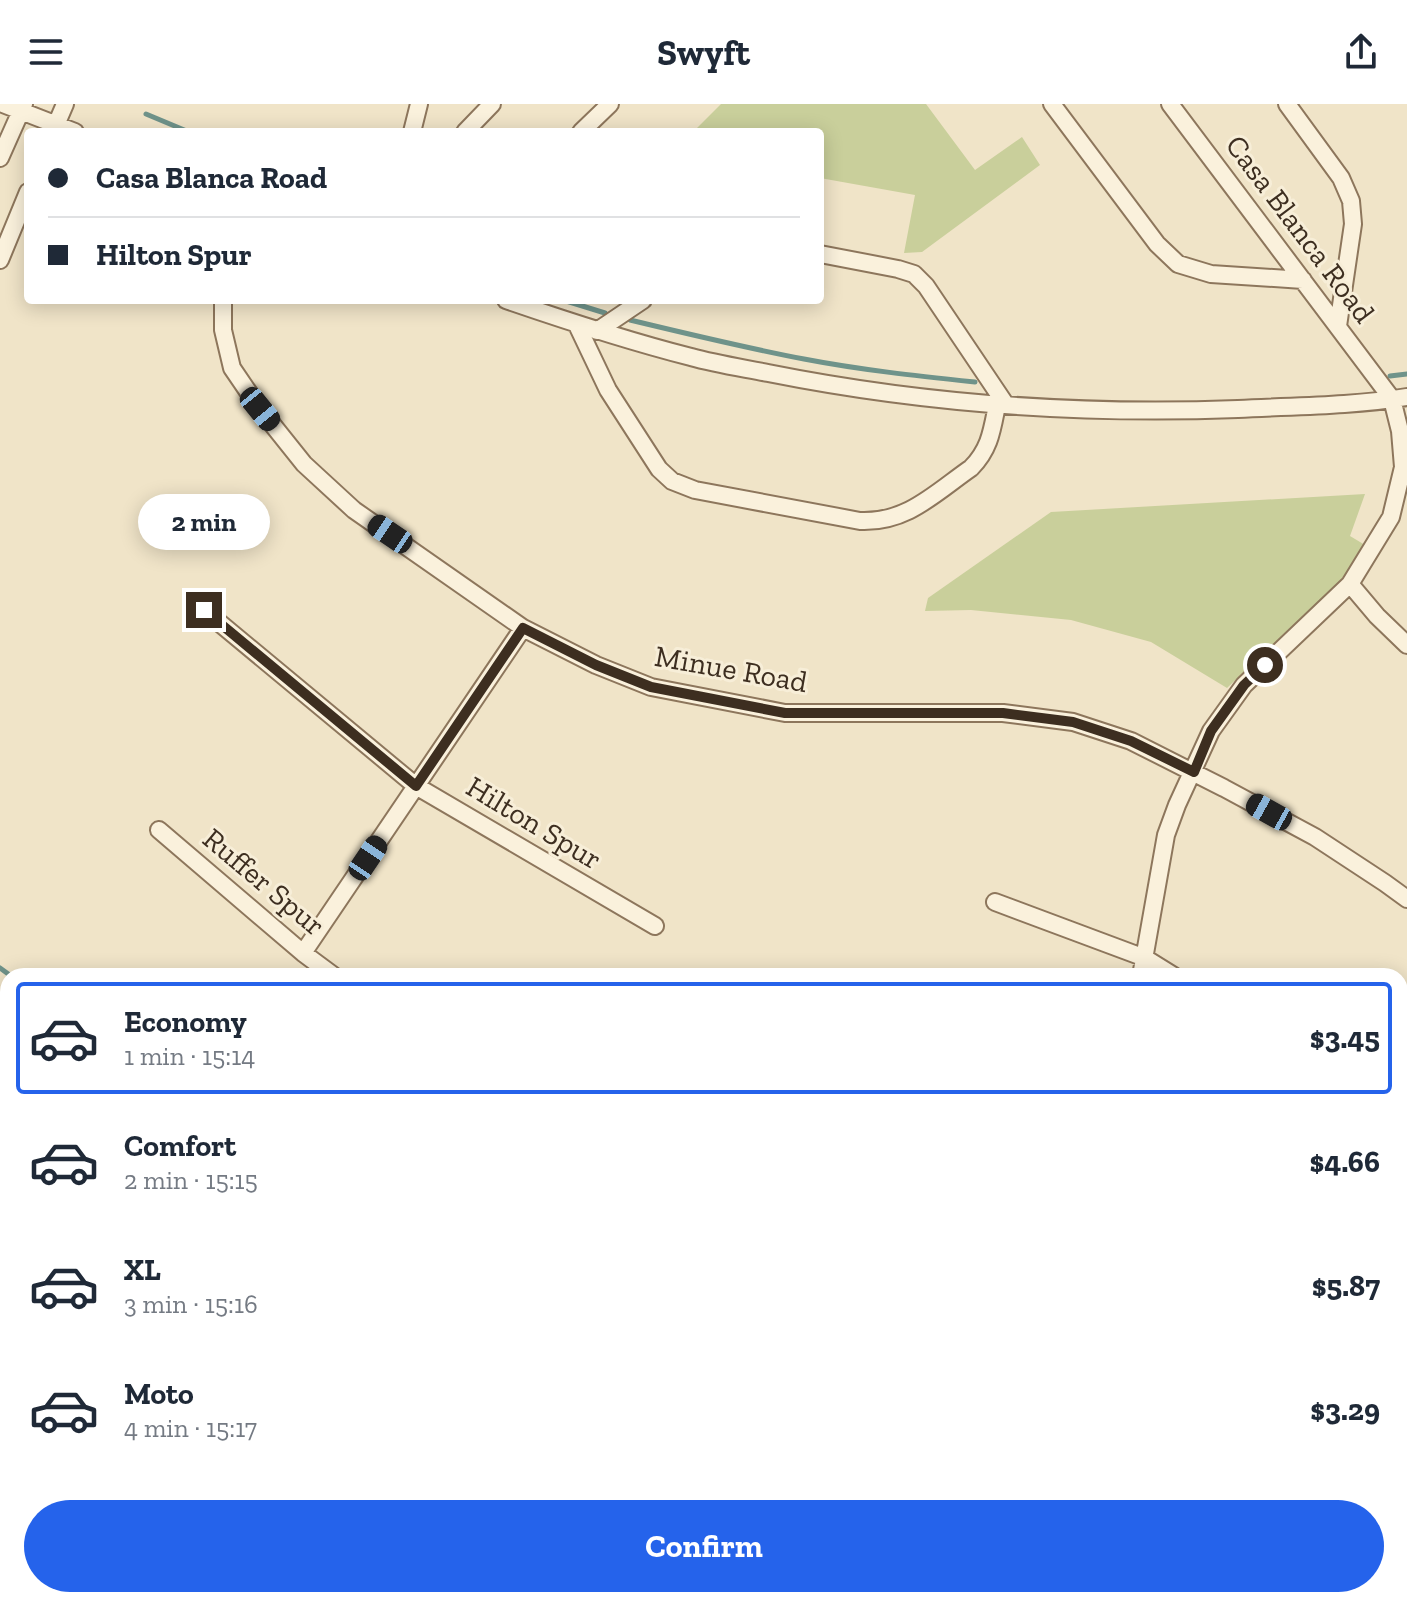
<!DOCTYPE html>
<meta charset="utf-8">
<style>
:root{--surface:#fff;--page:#f6f6f7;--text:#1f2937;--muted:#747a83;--line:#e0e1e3;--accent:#2563eb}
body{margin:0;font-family:"Zilla Slab",serif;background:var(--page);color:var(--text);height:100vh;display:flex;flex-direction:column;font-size:30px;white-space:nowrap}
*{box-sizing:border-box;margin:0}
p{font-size:26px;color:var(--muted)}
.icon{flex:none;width:44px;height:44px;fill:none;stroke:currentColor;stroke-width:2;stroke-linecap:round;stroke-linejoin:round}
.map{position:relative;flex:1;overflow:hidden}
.drawer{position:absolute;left:0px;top:864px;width:1408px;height:640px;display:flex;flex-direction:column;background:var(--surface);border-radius:24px 24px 0 0;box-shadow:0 4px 20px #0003}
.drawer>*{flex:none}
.guide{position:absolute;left:24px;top:24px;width:800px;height:176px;border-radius:8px;box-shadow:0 4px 20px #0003;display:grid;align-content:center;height:176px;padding:0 24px;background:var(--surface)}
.end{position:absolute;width:36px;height:36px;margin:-18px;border:10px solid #3d2e20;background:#fff;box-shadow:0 0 0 4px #fff}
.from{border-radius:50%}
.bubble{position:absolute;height:56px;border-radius:28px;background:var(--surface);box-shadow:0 4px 20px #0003;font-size:26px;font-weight:700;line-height:56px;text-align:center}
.car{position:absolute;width:24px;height:48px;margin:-24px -12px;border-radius:10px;box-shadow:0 0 6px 2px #0007;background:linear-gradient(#222 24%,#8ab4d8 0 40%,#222 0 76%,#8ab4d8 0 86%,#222 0)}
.guide b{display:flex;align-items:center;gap:28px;height:76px;font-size:30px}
.guide b+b{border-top:2px solid var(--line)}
.guide i{width:20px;height:20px;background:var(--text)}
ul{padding:14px 0 0;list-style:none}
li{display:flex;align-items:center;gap:24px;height:112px;margin:0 16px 12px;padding:0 8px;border:4px solid transparent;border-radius:8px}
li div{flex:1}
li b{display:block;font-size:30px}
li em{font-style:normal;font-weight:700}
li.on{border-color:var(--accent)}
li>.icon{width:72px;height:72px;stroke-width:1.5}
.button{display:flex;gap:16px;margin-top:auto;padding:16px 24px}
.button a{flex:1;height:92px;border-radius:48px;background:var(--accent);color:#fff;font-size:32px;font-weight:700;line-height:92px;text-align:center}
header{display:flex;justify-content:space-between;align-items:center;height:104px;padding:0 24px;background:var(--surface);font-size:36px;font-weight:700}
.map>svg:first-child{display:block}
.green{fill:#c9cf9b}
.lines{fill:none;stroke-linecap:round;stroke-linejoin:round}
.stream{stroke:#6f938a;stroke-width:5}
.minor-casing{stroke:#8d765c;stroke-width:20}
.minor{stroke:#faf1dc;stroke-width:16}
.route{stroke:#3d2e20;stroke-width:10}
.labels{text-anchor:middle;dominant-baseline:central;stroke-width:6;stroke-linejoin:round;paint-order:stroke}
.street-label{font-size:30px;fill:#3d2e20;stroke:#f7eed8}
</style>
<header><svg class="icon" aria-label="menu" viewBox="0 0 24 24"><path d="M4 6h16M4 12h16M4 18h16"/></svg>Swyft<svg class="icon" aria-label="share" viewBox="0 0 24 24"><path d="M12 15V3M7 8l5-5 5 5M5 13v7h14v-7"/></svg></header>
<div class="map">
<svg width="1407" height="1504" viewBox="0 0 1407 1504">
<rect width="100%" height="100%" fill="#f0e4c8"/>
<path class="green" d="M 721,0 L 926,0 L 975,66 L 1022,33 L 1040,61 L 922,148 L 904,149 L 915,91 L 820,74 L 820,28 L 693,28 Z
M 1365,390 L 1350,432 L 1365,441 L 1350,465 L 1333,484 L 1227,584 L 1151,538 L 1071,516 L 971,506 L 925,507 L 928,494 L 1051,408 Z
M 51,1496 L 470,1496 L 474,1499 L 471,1504 L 45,1504 Z"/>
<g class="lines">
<path class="stream" d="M 146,10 L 189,28
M 563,196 L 605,209
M 630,216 C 688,230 746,244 804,255 C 861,266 918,272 975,278
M 1390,272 L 1407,270
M 0,864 L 11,872
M 668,1496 L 676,1504"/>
<g class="minor-casing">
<path id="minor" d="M 3,0 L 75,28
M 1052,0 L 1157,140 L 1178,160 L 1211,170 L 1303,176
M 1287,0 L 1341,74 L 1351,97 L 1353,120 L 1338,222
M 53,28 L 65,0
M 412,28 L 419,0
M 465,28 L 492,0
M 581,28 L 610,0
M 0,54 L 24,0
M 820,150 L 898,165 L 914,170 L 926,182 L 1006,301
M 0,156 L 28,88
M 223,196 L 223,226 L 232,264 L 260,305 L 304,360 L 354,406 L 523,524 L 596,561 L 651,583 L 785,609 L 1003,609 L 1073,618 L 1131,637 L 1224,684 L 1315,733 L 1385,779 L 1407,795
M 506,196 C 567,217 628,237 691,253 C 716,260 743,264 768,269 C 923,300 1081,311 1238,305 C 1294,302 1352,302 1407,293
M 577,221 L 608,286 L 659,365 L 672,377 L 695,386 L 860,417 C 907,419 935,389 971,364 C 990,345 992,326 997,301
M 597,227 L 643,196
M 1350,480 L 1377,512 L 1407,541
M 204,506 L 416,682 L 655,822
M 159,726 L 303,849 L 334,872
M 995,798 L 1145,854 L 1174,872
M 303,849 L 523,524
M 1141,872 L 1166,731 L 1177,701 L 1211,627 L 1244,581 L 1350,480 L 1391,413 L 1403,363 L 1400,327 L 1392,295 L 1170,0
M 1075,1496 L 1088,1504"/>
</g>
<use href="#minor" class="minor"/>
</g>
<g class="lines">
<path class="route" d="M 204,506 L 416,682 L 523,524 L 596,561 L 651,583 L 785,609 L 1003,609 L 1073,618 L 1131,637 L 1194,668 L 1211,627 L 1244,581 L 1265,561"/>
</g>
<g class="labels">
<g class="street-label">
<text transform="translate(1300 125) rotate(53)">Casa Blanca Road</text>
<text transform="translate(731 565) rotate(10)">Minue Road</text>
<text transform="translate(534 719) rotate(31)">Hilton Spur</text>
<text transform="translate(264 778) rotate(40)">Ruffer Spur</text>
</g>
</g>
</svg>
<i class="end from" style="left:1265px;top:561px"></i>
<i class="end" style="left:204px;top:506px"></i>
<div class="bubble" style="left:138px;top:390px;width:132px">2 min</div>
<i class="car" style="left:260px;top:305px;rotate:141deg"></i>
<i class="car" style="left:390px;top:430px;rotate:304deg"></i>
<i class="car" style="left:1269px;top:708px;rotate:299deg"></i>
<i class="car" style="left:368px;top:754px;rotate:34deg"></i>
<div class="guide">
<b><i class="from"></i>Casa Blanca Road</b>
<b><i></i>Hilton Spur</b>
</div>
<section class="drawer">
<ul>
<li class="on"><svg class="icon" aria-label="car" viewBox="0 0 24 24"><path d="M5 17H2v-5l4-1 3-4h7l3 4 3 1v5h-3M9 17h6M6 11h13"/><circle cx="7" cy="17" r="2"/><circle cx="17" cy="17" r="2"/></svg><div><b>Economy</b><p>1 min · 15:14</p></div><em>$3.45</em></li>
<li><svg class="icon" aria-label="car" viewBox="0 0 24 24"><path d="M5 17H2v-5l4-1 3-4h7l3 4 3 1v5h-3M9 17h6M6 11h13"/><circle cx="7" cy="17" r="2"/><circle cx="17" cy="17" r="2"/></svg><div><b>Comfort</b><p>2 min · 15:15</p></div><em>$4.66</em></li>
<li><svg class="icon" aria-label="car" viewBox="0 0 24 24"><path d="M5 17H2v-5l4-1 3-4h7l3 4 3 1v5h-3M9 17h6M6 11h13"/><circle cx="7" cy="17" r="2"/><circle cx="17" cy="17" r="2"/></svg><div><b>XL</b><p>3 min · 15:16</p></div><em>$5.87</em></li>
<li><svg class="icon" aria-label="car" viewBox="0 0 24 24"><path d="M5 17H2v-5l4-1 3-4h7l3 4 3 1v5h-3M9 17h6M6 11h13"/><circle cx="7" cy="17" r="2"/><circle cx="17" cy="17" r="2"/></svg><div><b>Moto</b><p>4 min · 15:17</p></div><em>$3.29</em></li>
</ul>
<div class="button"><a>Confirm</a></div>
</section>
</div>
